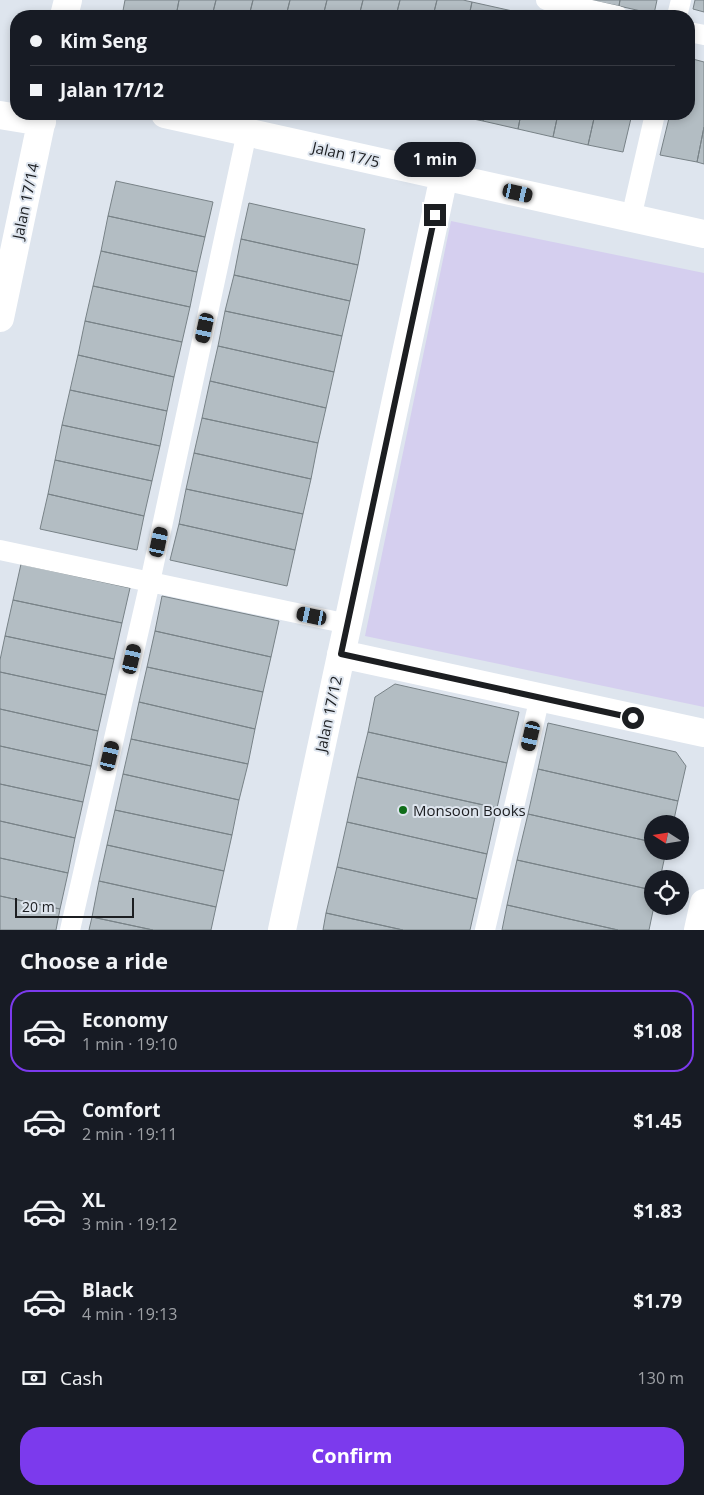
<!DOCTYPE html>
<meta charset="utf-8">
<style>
:root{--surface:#171b24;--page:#242831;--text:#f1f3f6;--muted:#9ea1a6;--line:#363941;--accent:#7c3aed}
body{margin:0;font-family:"Open Sans",sans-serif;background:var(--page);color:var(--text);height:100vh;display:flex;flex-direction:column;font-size:19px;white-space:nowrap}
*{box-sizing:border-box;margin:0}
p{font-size:16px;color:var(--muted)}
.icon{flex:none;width:28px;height:28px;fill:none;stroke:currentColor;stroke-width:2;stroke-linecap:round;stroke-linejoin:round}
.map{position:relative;height:930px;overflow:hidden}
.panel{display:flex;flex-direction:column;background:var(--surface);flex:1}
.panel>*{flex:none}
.guide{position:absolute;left:10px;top:10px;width:685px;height:110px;border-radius:20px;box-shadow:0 2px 8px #0003;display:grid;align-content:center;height:110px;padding:0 20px;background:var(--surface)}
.needle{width:32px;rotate:282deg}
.tools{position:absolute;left:644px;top:815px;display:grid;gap:10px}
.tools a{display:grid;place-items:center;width:45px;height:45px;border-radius:50%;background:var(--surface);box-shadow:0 2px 8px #0003;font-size:25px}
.scale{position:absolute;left:15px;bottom:12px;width:119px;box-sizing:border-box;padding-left:5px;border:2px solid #1c1e21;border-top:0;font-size:14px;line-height:18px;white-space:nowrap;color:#1c1e21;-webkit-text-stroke:4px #dee5ee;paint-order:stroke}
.end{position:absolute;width:22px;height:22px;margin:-11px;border:6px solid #1c1e21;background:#fff;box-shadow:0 0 0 2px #fff}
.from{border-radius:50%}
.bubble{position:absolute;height:35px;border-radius:18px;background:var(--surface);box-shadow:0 2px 8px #0003;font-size:16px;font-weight:700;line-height:35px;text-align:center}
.car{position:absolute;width:15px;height:30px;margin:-15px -8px;border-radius:6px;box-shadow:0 0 4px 1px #0007;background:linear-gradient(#222 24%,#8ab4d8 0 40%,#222 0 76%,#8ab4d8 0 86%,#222 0)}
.guide b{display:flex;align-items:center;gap:18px;height:48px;font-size:19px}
.guide b+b{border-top:1px solid var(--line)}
.guide i{width:12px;height:12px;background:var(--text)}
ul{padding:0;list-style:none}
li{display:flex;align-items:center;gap:15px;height:82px;margin:0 10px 8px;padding:0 10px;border:2px solid transparent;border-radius:20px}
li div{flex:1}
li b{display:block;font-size:19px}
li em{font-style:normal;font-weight:700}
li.on{border-color:var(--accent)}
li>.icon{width:45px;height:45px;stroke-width:1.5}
h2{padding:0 20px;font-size:22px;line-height:60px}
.pay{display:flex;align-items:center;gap:12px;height:55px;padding:0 20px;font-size:19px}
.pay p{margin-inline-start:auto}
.cta{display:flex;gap:10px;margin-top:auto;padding:10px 20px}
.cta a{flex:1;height:58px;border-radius:20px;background:var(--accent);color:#fff;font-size:20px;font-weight:700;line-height:58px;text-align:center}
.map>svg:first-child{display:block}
.green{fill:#d5cfef}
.building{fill:#b3bdc3;stroke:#788287}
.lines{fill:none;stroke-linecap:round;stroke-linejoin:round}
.lane{stroke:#fff;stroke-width:20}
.street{stroke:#fff;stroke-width:28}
.route{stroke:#1c1e21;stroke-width:6}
.poi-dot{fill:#0f6d19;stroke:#dee5ee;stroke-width:2}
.labels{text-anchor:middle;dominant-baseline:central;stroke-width:4;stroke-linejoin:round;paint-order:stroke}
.street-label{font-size:15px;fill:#1c1e21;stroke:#dee5ee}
.poi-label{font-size:15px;fill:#1c1e21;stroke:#dee5ee;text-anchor:start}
</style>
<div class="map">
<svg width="704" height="930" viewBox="0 0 704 930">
<rect width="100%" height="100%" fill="#dee5ee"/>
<path class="green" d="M 451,221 L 704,273 L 704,707 L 365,636 Z"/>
<path class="building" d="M 125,0 L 179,0 L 176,16 L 122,16 Z
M 179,0 L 216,0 L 212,16 L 176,16 Z
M 216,0 L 253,0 L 249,16 L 212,16 Z
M 253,0 L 290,0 L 286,16 L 249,16 Z
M 290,0 L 327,0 L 323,16 L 286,16 Z
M 327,0 L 363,0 L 359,16 L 323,16 Z
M 363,0 L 400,0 L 396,16 L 359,16 Z
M 400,0 L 437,0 L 433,16 L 396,16 Z
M 437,0 L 463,0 L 472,2 L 469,16 L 433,16 Z
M 589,0 L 620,0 L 619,6 Z
M 620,0 L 657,0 L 654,14 L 619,6 Z
M 695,0 L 704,0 L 704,12 L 693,9 Z
M 472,2 L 508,10 L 506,16 L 469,16 Z
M 508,10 L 536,16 L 506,16 Z
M 689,58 L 704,62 L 704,127 L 697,162 L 660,155 L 670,114 L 689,114 Z
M 449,114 L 485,114 L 483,121 Z
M 485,114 L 521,114 L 518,129 L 483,121 Z
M 521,114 L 558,114 L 553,137 L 518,129 Z
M 558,114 L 595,114 L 588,145 L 553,137 Z
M 595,114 L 632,114 L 623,152 L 588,145 Z
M 704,127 L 704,164 L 697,162 Z
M 116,181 L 213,202 L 205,237 L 108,216 Z
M 249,203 L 365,229 L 358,265 L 241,239 Z
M 108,216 L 205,237 L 197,272 L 101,251 Z
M 241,239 L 358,265 L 350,301 L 234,275 Z
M 101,251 L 197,272 L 190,307 L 93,286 Z
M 234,275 L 350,301 L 342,336 L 225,311 Z
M 93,286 L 190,307 L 182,342 L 85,321 Z
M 225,311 L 342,336 L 334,372 L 218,346 Z
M 85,321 L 182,342 L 174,377 L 78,355 Z
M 218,346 L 334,372 L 326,408 L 210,381 Z
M 78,355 L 174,377 L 167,411 L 70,390 Z
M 210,381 L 326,408 L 318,443 L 202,418 Z
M 70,390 L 167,411 L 160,446 L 62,425 Z
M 202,418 L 318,443 L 311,479 L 194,453 Z
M 62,425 L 160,446 L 152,481 L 55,460 Z
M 194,453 L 311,479 L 303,514 L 186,489 Z
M 55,460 L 152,481 L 144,516 L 48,494 Z
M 186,489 L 303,514 L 295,550 L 179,524 Z
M 48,494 L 144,516 L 137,550 L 40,529 Z
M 179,524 L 295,550 L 287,586 L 170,560 Z
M 21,564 L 130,588 L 122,623 L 13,600 Z
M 162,596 L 279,621 L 271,657 L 155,631 Z
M 13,600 L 122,623 L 114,659 L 5,636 Z
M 155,631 L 271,657 L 263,692 L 147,667 Z
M 5,636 L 114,659 L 106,695 L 0,672 L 0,660 Z
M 147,667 L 263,692 L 255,729 L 139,702 Z
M 0,672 L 106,695 L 98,731 L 0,709 Z
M 395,684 L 519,712 L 507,763 L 368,732 L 375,697 Z
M 139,702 L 255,729 L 248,764 L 131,739 Z
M 0,709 L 98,731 L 91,766 L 0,746 Z
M 548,723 L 676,752 L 686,766 L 678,801 L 538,769 Z
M 368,732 L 507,763 L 497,808 L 357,777 Z
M 131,739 L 248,764 L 239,800 L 123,774 Z
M 0,746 L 91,766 L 83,802 L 0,784 Z
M 538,769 L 678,801 L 673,824 L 652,824 L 652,842 L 528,814 Z
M 123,774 L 239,800 L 232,835 L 115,810 Z
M 357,777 L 497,808 L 487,854 L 347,822 Z
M 0,784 L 83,802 L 75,838 L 0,821 Z
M 115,810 L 232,835 L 224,871 L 107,845 Z
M 528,814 L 652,842 L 652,851 L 666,851 L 660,879 L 652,879 L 652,890 L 517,860 Z
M 0,821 L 75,838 L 68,873 L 0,858 Z
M 347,822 L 487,854 L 477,899 L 337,867 Z
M 107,845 L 224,871 L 216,907 L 99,881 Z
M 0,858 L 68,873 L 60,909 L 0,896 Z
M 517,860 L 652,890 L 652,906 L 654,906 L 649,930 L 618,930 L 507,905 Z
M 337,867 L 477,899 L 470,930 L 403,930 L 326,913 Z
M 99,881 L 216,907 L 211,930 L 153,930 L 92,917 Z
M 0,896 L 60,909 L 56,930 L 0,930 Z
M 507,905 L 618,930 L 502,930 Z
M 326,913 L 403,930 L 323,930 Z
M 92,917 L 153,930 L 89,930 Z"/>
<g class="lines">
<path class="lane" d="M 546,0 L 618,16
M 677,16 L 681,0
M 689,32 L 704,35
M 631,218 L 655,114
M 0,550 L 348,624
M 70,930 L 150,582 L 247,132
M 485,930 L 540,697"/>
<path class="street" d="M 64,16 L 68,0
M 165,114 L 704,234
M 0,115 L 42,122
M 0,318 L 43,114
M 341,654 L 704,733
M 282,930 L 444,176
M 698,930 L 704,903"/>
</g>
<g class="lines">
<path class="route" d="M 435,215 L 341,654 L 633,718"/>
</g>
<circle class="poi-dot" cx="403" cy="810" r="5"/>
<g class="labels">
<g class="street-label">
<text transform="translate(346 154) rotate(13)">Jalan 17/5</text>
<text transform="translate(25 201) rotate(-78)">Jalan 17/14</text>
<text transform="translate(328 714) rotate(-78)">Jalan 17/12</text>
</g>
<g class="poi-label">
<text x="413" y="810">Monsoon Books</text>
</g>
</g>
</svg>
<div class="tools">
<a><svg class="needle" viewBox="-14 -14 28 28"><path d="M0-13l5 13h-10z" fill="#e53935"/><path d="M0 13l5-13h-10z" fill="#9ea1a6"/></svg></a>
<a><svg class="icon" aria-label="locate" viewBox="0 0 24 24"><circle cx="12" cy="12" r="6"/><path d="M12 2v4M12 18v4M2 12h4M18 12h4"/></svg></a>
</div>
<div class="scale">20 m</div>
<i class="end from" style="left:633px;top:718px"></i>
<i class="end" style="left:435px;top:215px"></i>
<div class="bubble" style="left:394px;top:142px;width:82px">1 min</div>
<i class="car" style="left:518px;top:193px;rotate:103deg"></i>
<i class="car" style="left:205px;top:328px;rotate:192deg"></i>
<i class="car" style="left:159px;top:542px;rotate:12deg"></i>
<i class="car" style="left:312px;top:616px;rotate:282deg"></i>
<i class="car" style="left:132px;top:659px;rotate:13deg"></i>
<i class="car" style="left:531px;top:736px;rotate:193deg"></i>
<i class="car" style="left:110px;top:756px;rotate:13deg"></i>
<div class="guide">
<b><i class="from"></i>Kim Seng</b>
<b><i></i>Jalan 17/12</b>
</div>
</div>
<section class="panel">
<h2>Choose a ride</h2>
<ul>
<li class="on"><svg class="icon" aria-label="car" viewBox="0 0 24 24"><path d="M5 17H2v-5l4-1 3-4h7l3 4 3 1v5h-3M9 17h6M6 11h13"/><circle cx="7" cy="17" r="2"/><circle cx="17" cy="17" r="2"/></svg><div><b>Economy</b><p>1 min · 19:10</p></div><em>$1.08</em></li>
<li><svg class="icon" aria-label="car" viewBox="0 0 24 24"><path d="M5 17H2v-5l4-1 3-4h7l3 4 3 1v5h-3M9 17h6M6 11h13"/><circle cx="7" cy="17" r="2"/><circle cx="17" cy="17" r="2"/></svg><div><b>Comfort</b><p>2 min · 19:11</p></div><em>$1.45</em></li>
<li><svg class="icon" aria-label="car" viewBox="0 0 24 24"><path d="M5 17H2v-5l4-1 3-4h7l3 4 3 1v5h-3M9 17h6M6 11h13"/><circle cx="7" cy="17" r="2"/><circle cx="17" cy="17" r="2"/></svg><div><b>XL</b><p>3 min · 19:12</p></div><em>$1.83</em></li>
<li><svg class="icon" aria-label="car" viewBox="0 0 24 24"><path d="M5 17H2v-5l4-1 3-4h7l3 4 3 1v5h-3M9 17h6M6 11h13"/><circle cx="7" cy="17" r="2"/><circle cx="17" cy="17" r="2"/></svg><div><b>Black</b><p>4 min · 19:13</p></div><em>$1.79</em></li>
</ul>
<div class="pay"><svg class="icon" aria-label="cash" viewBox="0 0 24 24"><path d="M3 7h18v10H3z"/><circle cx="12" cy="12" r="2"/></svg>Cash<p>130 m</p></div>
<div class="cta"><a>Confirm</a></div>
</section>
